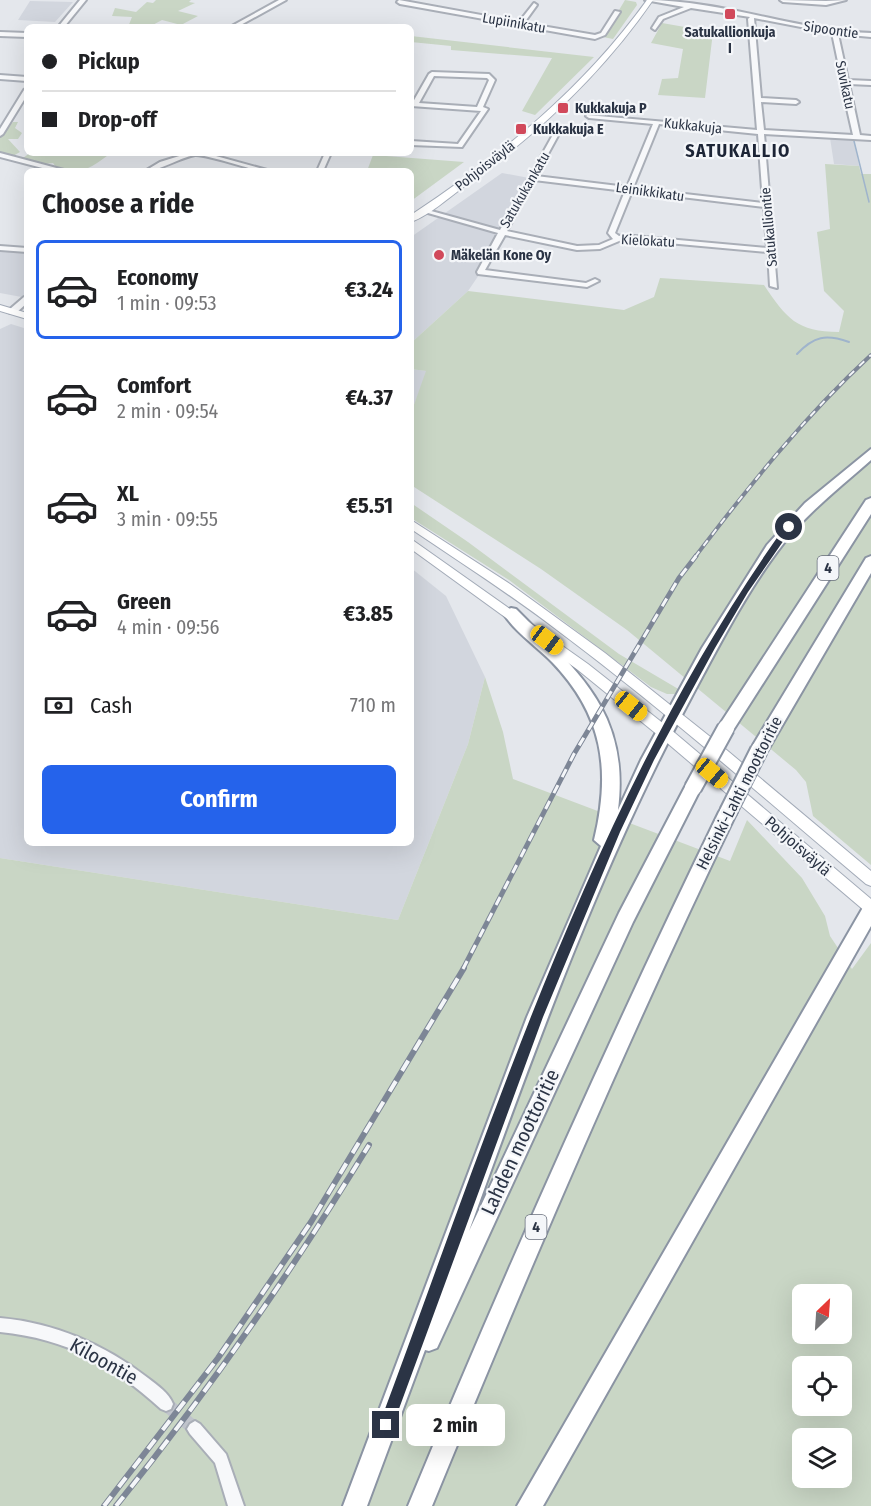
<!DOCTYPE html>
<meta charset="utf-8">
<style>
:root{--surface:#fff;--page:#f2f2f2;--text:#202124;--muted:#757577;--line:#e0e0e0;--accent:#2563eb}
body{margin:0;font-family:"Fira Sans Condensed",sans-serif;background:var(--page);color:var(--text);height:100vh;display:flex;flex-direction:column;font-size:22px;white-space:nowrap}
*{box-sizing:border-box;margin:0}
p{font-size:20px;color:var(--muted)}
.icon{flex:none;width:33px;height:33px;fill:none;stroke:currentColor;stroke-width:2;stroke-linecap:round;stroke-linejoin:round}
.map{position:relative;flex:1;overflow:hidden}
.details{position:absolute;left:24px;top:168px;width:390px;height:678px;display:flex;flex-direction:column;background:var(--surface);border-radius:9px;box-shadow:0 6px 24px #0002}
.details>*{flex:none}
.banner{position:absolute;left:24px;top:24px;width:390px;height:132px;border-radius:9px;box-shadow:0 6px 24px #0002;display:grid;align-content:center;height:132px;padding:0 18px;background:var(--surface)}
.needle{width:39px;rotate:25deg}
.buttons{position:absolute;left:792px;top:1284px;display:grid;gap:12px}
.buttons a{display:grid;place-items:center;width:60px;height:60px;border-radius:9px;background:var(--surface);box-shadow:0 6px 24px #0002;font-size:30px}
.end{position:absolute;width:27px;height:27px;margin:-14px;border:8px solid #2b3445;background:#fff;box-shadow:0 0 0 3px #fff}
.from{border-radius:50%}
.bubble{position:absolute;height:42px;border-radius:9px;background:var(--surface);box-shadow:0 6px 24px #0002;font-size:20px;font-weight:700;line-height:42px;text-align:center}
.car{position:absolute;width:18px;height:36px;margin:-18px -9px;border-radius:8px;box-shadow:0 0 4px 2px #0007;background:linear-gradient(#f5c518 24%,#345 0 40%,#f5c518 0 76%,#345 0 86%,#f5c518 0)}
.banner b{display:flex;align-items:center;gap:21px;height:57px;font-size:22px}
.banner b+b{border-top:2px solid var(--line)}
.banner i{width:15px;height:15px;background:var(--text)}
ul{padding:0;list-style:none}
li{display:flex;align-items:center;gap:18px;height:99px;margin:0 12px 9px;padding:0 6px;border:3px solid transparent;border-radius:9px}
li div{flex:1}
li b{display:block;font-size:22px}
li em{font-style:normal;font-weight:700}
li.active{border-color:var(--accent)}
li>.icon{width:54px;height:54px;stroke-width:1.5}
h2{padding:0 18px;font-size:27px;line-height:72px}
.pay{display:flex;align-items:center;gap:15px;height:66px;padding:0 18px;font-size:22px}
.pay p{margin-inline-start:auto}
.cta{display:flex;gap:12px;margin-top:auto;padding:12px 18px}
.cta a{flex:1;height:69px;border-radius:9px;background:var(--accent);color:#fff;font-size:24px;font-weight:700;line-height:69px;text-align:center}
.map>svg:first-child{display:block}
.built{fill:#d2d6de}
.green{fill:#c9d6c5;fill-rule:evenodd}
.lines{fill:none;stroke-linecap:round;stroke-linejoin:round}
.stream-far1{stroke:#9fb4cc;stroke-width:1.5}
.stream{stroke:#9fb4cc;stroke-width:2}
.minor-tunnel{stroke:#bfc3cb;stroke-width:14;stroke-dasharray:14 7;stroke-linecap:butt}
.minor-casing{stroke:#a9aeb7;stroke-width:4}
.major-casing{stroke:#a3abb8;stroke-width:2}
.highway-casing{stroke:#8b94a3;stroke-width:4}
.minor{fill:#f7f8fa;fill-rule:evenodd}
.major{fill:#fff;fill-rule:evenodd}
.highway{fill:#fff;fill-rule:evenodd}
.rail-far2-casing{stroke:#7d8696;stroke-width:4}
.rail-far1-casing{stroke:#7d8696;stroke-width:5}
.rail-casing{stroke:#7d8696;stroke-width:6}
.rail-far2{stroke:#f4f6f9;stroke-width:2;stroke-dasharray:7;stroke-linecap:butt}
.rail-far1{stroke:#f4f6f9;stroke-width:3;stroke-dasharray:9;stroke-linecap:butt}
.rail{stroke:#f4f6f9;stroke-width:4;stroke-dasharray:12;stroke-linecap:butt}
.highway-bridge-casing{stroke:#8b94a3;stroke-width:20;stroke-linecap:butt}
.highway-bridge{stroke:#fff;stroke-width:16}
.route{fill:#2b3445}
.poi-dot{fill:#d1495b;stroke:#f4f6f9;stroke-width:2}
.labels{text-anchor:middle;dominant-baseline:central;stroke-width:4.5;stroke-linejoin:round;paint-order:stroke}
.far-street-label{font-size:14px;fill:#2b3445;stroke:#f4f6f9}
.far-poi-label{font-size:14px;font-weight:bold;fill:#2b3445;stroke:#f4f6f9;text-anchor:start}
.shield{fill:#f4f6f9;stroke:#676e7b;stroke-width:1.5}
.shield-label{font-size:15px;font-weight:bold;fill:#2b3445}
.street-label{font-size:16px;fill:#2b3445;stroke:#f4f6f9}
.far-district-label{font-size:18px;font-weight:bold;letter-spacing:1.5px;fill:#1d2536;stroke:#f4f6f9}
.near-street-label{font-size:20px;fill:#2b3445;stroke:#f4f6f9}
</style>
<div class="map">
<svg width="871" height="1506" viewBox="0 0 871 1506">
<rect width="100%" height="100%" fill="#e4e7ec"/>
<path class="built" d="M 30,1 L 73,2 L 55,22 L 18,20 Z
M 830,138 L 854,140 L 859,166 L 834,164 Z
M 502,173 L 529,178 L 481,272 L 468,291 L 411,343 L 411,237 Z
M 0,250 L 27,253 L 27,298 L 0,293 Z
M 11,324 L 27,329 L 27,843 L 411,843 L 411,568 L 446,596 L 485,677 L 468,744 L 398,920 L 0,858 L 0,329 Z
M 411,369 L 427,371 L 411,413 Z"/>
<path class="green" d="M 156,0 L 191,0 L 189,2 L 195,3 L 178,11 L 198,16 L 181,25 L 162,20 L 149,27 L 128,27 L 132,17 L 112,16 L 115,8 L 136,12 L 147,2 L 153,3 Z
M 625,0 L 636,2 L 637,5 L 613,39 L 603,37 Z
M 662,23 L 713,32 L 705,98 L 658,95 L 662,79 L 678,78 L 683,49 L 651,43 Z
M 411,36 L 594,57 L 535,115 L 522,111 L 552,58 L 451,50 L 451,46 L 411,42 Z
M 13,122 L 18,122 L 15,128 L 22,133 L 18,139 L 8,139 L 20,152 L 13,156 L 0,152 L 0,138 Z
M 30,153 L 111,153 C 89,169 83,175 56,167 L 53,163 L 44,164 L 23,158 Z
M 373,155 L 464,162 L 411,201 L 411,171 L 367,171 Z
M 825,164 L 859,166 L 861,174 L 871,174 L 871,865 L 813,816 L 806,782 L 796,770 L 627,630 L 541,569 L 411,485 L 411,413 L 426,371 L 411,369 L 411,343 L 468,291 L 624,310 L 654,297 L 660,278 L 764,285 C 786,318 797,332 839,332 L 844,311 L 824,291 L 817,232 L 830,229 Z
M 411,503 L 468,542 L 619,654 L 680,690 L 676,694 L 667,694 L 651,687 L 509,580 L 411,518 Z
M 485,677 L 503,732 L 513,779 L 730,861 L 747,820 L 802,878 L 825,916 L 830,936 L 852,969 L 871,943 L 871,1506 L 0,1506 L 0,858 L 398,920 L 468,744 ZM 802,1294 L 842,1294 L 842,1334 L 802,1334 ZM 802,1366 L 842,1366 L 842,1406 L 802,1406 ZM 802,1438 L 842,1438 L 842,1478 L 802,1478 Z"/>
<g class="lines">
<path class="stream-far1" d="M 854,141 L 869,202"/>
<path class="stream" d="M 797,354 C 814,336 826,334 849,342"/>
<path class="minor-tunnel" d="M 166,1404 L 195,1429"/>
<g class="minor-casing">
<path id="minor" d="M 80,0 L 86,0 L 64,27 L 58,27 Z
M 279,0 L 286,0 L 237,27 L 230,27 Z
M 399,0 L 519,22 L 534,3 L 537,5 L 524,23 L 595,35 L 601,33 L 615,11 L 620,12 L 605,35 L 595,39 L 400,4 L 397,2 Z
M 645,0 C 705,0 766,19 825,29 C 840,32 856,32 871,33 L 871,37 L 838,34 L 848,80 L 871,81 L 871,85 L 849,84 L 860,135 L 871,136 L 871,140 L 764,134 L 777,288 L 770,286 L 768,252 L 624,239 L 600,249 L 577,250 L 505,235 L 485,270 L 586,283 L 595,279 L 599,281 L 587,287 L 478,274 L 477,272 L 498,233 L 421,211 L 424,209 L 500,230 L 555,131 L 560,132 L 536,176 L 627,187 L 653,124 L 589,118 L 586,116 L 587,115 L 757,130 L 748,19 L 750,17 L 691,8 L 663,19 L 655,30 L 652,28 L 659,17 L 684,7 ZM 754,18 L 832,33 L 842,81 L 841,82 L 853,135 L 764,130 L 761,102 L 796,104 L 799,102 L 796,100 L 761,98 ZM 659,124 L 758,134 L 763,203 L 633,188 ZM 534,180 L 625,191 L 608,233 L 613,239 L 599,245 L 577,246 L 507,231 ZM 632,191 L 764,207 L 767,248 L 623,235 L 619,236 L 615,233 Z
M 780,0 L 826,1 L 846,0 L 826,5 L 783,2 Z
M 0,32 L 27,33 L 27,37 L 0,36 Z
M 432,72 L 489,74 L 495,80 L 483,107 L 488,109 L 462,147 L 411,145 L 411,141 L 458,144 L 481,111 L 411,106 L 411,102 L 413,102 L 429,74 ZM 434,76 L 487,78 L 489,80 L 477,107 L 419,103 Z
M 0,75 L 27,77 L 27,81 L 0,79 Z
M 27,88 L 27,95 L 3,134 L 0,136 L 0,129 L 24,90 Z
M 0,153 L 64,170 L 65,171 L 54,171 L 0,157 Z
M 189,153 L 205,153 L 267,170 L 260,171 C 247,168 205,154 195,155 C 178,158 160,171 145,171 L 160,162 Z
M 325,153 L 331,153 L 323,171 L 317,171 Z
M 0,246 L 27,248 L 27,252 L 0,250 Z
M 24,297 L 27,297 L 27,303 L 16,313 L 10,313 L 10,309 Z
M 0,1318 C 55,1323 104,1344 148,1378 C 157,1385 169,1393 173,1404 L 171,1409 L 166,1411 L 161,1409 C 111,1364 68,1339 0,1332 Z
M 195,1421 L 200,1424 L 226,1454 L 244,1506 L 228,1506 L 215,1463 L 190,1434 L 187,1429 L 190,1424 Z"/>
</g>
<g class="major-casing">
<path id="major" d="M 647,0 L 653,0 C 602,74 538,134 465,186 C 448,198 430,215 411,222 L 411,215 C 502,155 583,89 647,0 Z
M 0,305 L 27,313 L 27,319 L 0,311 Z
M 411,520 L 510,584 L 605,653 L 723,747 L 871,871 L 871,886 L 866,884 C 764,798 664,710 557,630 C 510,594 460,562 411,529 Z
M 411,539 L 588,664 L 669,728 L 871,899 L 871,914 L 866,912 L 659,736 L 578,670 L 411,549 Z"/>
</g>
<g class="highway-casing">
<path id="highway" d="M 871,449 L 871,460 C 838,489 803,516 777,552 C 745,595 718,648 692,696 C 600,867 535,1049 469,1231 L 619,913 L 687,783 L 699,783 L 701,788 L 633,922 L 437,1348 L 429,1351 L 425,1350 L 367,1506 L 343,1506 L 527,1017 L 601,846 L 594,840 C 611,770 603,715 552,662 C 536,646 515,632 503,613 L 511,608 L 516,609 C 578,672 630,712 618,810 L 641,760 L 702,648 L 767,545 L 805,503 Z
M 871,498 L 871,514 L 732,732 L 720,732 L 718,728 L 720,724 L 866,500 Z
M 871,556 L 871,573 L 765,755 L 753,755 L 751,750 L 753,745 L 866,558 Z
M 728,805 L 734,807 L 737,812 C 627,1040 528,1272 432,1506 L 408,1506 C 505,1272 608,1040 719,812 L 722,807 Z
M 871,901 L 871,926 L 543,1506 L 517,1506 L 865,904 Z"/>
</g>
<use href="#minor" class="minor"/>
<use href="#major" class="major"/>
<use href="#highway" class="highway"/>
<g class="rail-far2-casing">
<path id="rail-far2" d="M 695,557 C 749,486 805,416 871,355"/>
</g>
<g class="rail-far1-casing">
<path id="rail-far1" d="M 463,969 L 574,754 L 679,578 L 696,556"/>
</g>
<g class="rail-casing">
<path id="rail" d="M 104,1506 L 218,1358 L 311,1222 L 464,968
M 116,1506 C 209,1391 292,1271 369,1145"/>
</g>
<use href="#rail-far2" class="rail-far2"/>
<use href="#rail-far1" class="rail-far1"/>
<use href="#rail" class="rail"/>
<g class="highway-bridge-casing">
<path id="highway-bridge" d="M 693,788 L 726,728
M 728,812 L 759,750"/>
</g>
<use href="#highway-bridge" class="highway-bridge"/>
</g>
<path class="route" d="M 786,525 L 793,527 L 748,592 L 715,648 L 654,760 L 620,832 L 543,1017 L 393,1425 L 386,1432 L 381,1430 L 379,1425 C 494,1118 594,794 786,525 Z"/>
<g class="poi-dot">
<rect x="724" y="8" width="12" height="12" rx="3"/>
<rect x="557" y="102" width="12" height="12" rx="3"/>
<rect x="515" y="123" width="12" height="12" rx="3"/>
<circle cx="439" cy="255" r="6"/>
</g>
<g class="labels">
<g class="far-street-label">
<text transform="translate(514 23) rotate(10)">Lupiinikatu</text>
<text transform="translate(831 30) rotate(8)">Sipoontie</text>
<text transform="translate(845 85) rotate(78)">Suvikatu</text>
<text transform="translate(693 126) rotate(6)">Kukkakuja</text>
<text transform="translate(485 166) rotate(-38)">Pohjoisväylä</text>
<text transform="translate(525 190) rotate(-60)">Satukukankatu</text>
<text transform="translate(650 192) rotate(8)">Leinikkikatu</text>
<text transform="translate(769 227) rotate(-95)">Satukalliontie</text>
<text transform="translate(648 241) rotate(3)">Kielokatu</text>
</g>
<g class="far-poi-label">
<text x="730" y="32" text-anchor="middle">Satukallionkuja<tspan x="730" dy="16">I</tspan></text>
<text x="575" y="108">Kukkakuja P</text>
<text x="533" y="129">Kukkakuja E</text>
<text x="451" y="255">Mäkelän Kone Oy</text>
</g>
<g class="shield">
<rect x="817.5" y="556" width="21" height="24" rx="4.5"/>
<rect x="525.5" y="1215" width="21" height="24" rx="4.5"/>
</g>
<g class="shield-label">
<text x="828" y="568">4</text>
<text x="536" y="1227">4</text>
</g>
<g class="street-label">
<text transform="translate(739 793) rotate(-63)">Helsinki-Lahti moottoritie</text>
<text transform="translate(798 846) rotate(41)">Pohjoisväylä</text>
</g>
<g class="far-district-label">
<text x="738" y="151">SATUKALLIO</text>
</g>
<g class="near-street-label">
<text transform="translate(520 1142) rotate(-65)">Lahden moottoritie</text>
<text transform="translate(104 1361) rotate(29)">Kiloontie</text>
</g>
</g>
</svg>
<div class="buttons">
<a><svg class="needle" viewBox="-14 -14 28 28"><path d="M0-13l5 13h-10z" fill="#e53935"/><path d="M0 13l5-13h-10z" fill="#757577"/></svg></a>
<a><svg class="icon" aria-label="locate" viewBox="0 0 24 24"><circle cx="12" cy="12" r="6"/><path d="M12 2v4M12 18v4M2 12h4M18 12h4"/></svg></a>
<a><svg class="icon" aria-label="layers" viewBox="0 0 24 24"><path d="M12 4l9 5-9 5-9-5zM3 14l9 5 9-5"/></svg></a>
</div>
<i class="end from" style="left:789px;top:527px"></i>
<i class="end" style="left:386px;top:1425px"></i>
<div class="bubble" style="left:406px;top:1404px;width:99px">2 min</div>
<i class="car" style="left:547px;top:640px;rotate:127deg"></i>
<i class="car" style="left:631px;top:706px;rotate:129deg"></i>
<i class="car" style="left:712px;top:773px;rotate:130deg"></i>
<div class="banner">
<b><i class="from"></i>Pickup</b>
<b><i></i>Drop-off</b>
</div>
<section class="details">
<h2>Choose a ride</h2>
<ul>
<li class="active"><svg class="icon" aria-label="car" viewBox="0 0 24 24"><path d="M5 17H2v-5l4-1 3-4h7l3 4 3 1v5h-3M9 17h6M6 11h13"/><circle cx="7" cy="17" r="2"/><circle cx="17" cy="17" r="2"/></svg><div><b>Economy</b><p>1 min · 09:53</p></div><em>€3.24</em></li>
<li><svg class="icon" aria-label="car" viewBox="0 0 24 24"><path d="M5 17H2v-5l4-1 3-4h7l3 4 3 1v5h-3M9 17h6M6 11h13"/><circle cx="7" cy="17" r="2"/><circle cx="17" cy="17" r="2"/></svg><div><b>Comfort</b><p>2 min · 09:54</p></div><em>€4.37</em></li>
<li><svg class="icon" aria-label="car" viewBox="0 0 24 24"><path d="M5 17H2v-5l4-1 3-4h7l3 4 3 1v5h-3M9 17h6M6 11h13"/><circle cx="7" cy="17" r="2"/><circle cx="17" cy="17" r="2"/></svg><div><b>XL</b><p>3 min · 09:55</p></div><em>€5.51</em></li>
<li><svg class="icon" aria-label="car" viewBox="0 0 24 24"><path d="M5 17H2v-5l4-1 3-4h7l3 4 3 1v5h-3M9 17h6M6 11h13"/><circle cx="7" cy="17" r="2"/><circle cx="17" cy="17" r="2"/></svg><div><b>Green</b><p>4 min · 09:56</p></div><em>€3.85</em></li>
</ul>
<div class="pay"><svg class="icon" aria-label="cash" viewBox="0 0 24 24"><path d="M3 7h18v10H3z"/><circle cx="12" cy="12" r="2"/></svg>Cash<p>710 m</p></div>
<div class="cta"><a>Confirm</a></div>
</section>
</div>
